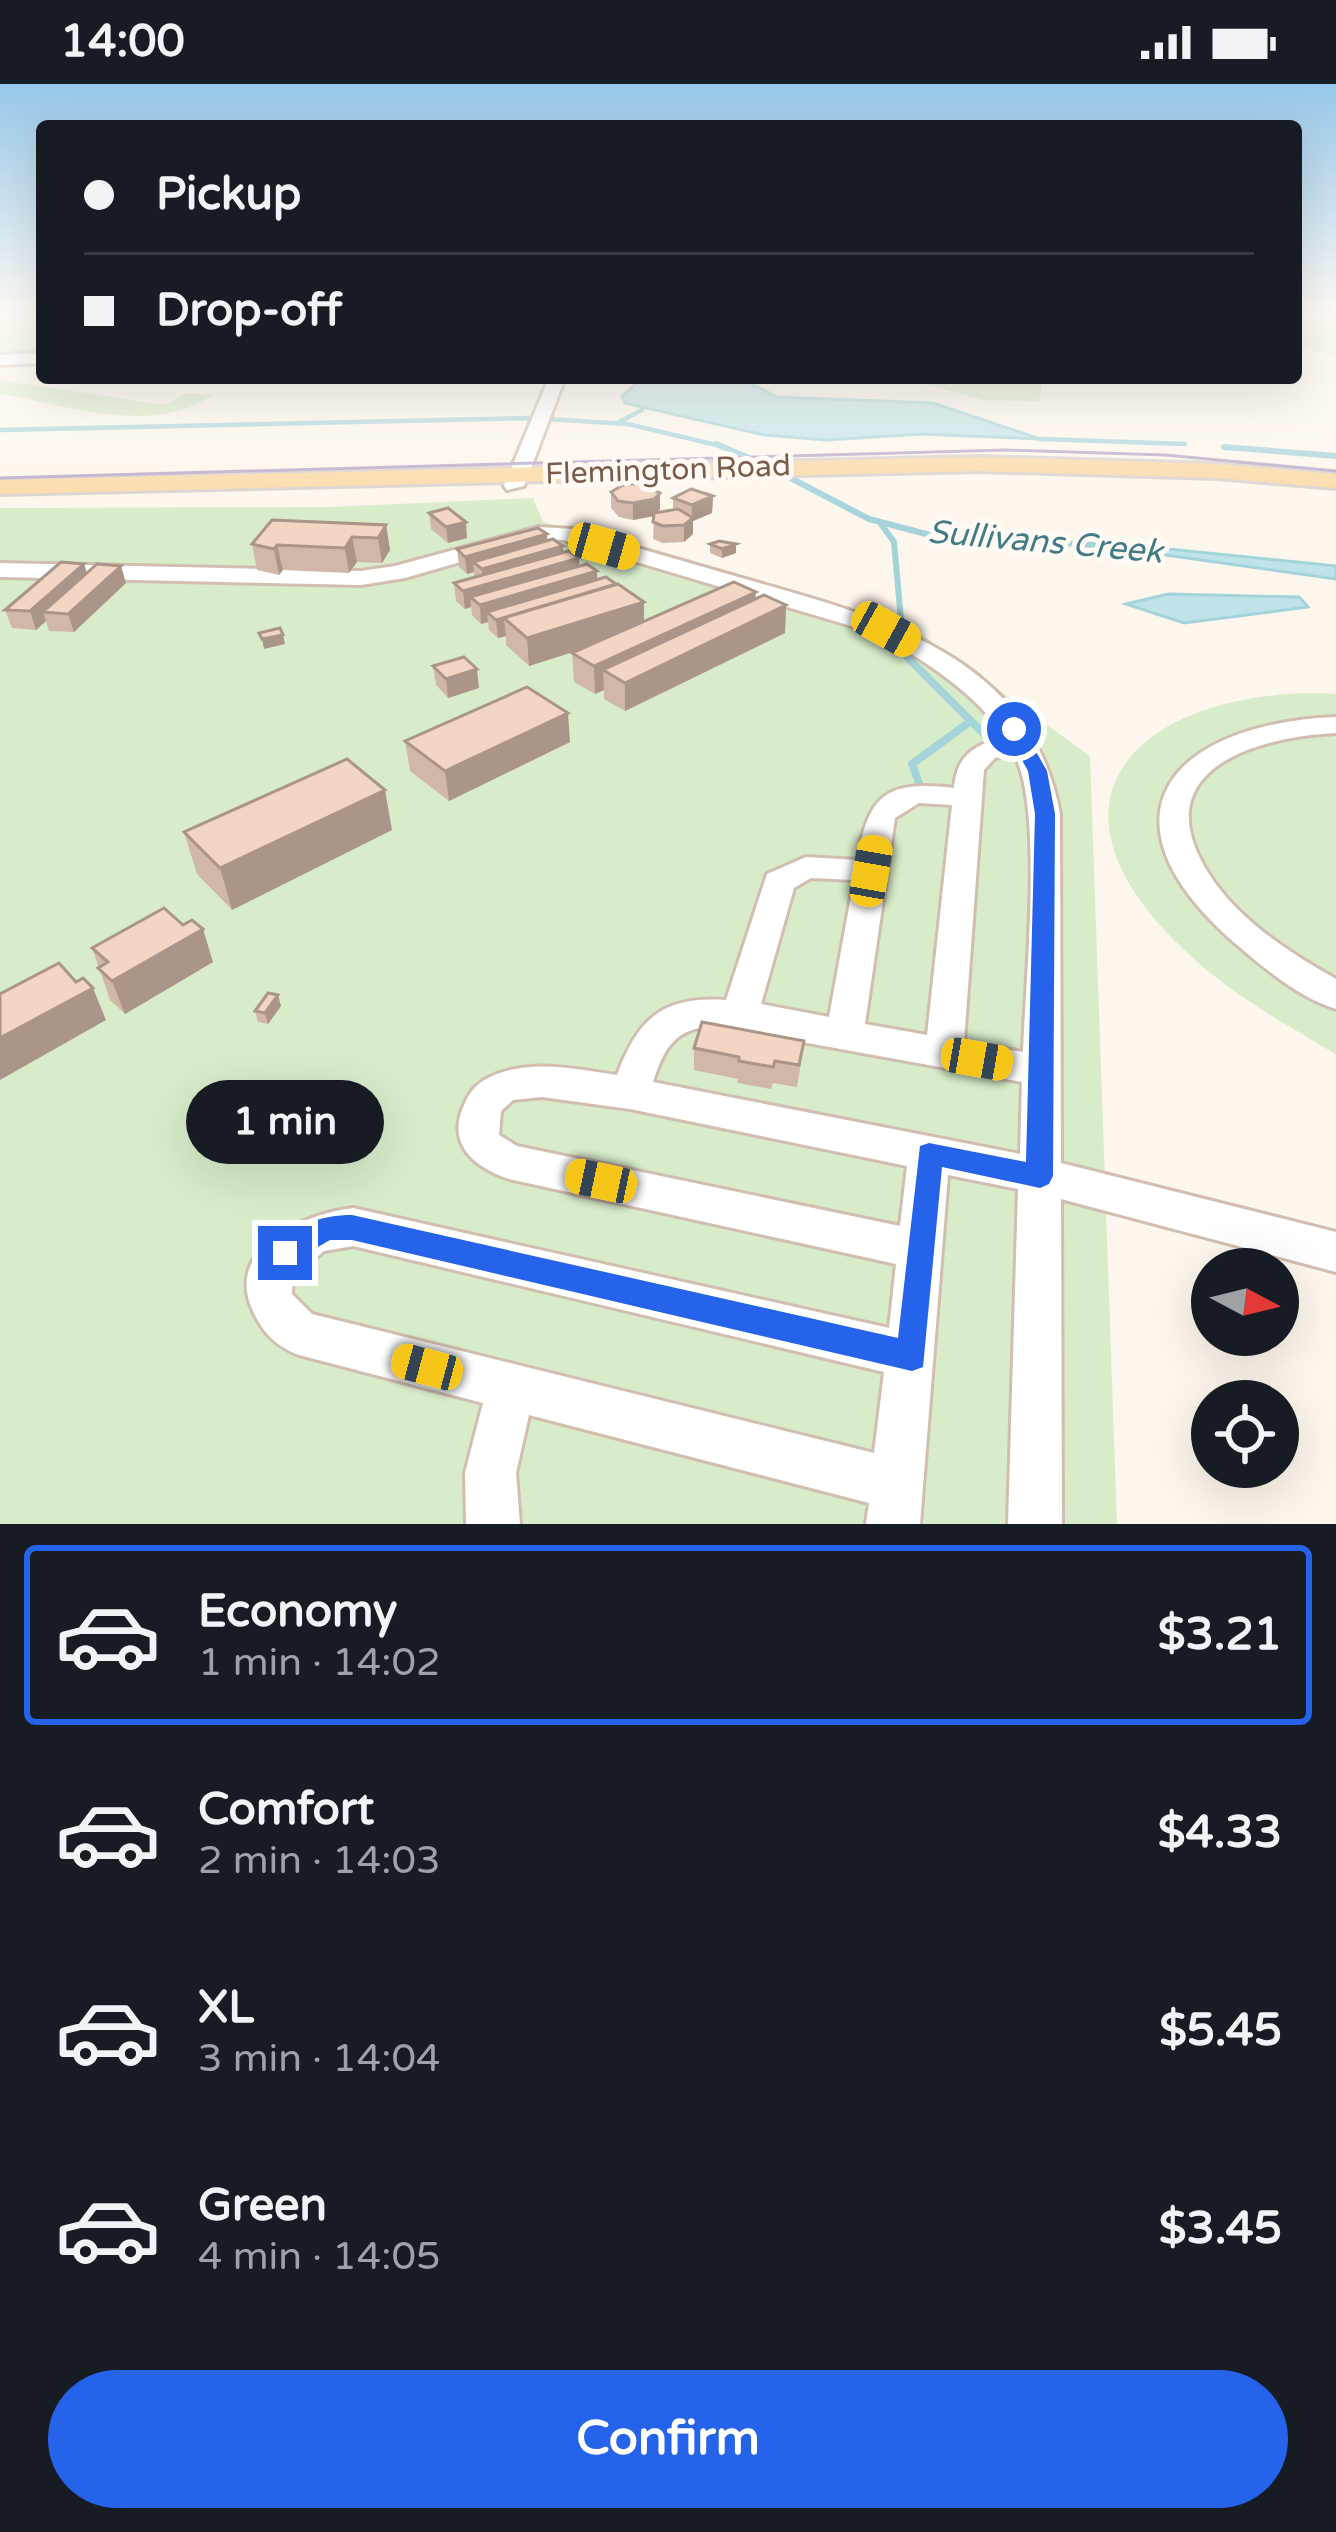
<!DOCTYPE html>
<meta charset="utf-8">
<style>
:root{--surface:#171b24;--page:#20242c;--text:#f1f3f6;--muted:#9ea1a6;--line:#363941;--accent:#2563eb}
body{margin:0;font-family:"Varela Round",sans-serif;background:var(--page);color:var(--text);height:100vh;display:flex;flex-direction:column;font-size:45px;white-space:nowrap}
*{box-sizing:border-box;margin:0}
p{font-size:39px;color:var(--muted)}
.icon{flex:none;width:66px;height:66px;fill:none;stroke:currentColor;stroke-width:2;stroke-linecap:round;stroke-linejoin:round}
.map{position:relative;height:1440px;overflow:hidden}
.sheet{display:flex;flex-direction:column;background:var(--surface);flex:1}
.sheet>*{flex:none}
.guide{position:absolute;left:36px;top:36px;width:1266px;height:264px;border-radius:12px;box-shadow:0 12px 48px #0002;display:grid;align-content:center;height:264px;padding:0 48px;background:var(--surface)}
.needle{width:78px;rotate:97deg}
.buttons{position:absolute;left:1191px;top:1164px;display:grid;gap:24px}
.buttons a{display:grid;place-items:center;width:108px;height:108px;border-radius:50%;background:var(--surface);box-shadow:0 12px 48px #0002;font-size:60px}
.end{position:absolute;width:54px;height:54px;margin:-27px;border:15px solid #2563eb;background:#fff;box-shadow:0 0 0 6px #fff}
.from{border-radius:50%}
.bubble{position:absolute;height:84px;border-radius:42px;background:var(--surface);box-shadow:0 12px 48px #0002;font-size:39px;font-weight:700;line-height:84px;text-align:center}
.car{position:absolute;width:36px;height:72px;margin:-36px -18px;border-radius:15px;box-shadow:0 0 9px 3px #0007;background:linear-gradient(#f5c518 24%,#345 0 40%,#f5c518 0 76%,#345 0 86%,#f5c518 0)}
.guide b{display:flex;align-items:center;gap:42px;height:114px;font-size:45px}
.guide b+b{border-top:3px solid var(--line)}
.guide i{width:30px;height:30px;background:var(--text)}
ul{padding:21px 0 0;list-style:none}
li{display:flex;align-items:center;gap:36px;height:180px;margin:0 24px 18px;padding:0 24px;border:6px solid transparent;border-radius:12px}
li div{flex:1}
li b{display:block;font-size:45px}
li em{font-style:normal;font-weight:700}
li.on{border-color:var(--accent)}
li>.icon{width:108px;height:108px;stroke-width:1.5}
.button{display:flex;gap:24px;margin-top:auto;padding:24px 48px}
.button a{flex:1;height:138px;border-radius:72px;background:var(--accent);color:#fff;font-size:48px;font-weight:700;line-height:138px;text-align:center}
.status{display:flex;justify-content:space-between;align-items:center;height:84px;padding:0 60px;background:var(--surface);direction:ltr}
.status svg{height:33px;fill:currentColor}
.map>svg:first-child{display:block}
.green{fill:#d8ecc9}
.water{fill:#bfe3e8;stroke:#a5d3da;stroke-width:3}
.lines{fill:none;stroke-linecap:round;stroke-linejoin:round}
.stream-far2{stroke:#a5d3da;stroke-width:4.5}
.stream-far1{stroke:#a5d3da;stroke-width:6}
.stream{stroke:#a5d3da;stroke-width:8}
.minor-casing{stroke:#d1beb0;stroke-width:6}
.major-casing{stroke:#dad1cd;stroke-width:6}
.minor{fill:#fff;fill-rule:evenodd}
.major{fill:#fbd9a5;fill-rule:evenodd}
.tram{stroke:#b9a8c9;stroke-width:3}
.wall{fill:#d1b7a8}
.shaded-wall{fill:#aa9588}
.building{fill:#f3d5c3;stroke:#aa9588;stroke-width:3}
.route{fill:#2563eb}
.labels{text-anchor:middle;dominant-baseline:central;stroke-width:10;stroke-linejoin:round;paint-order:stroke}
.far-street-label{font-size:30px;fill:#7a5c4d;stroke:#fffaf3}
.far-water-label{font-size:33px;font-style:italic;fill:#437c86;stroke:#fffaf3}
</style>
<div class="status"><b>14:00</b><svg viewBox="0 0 49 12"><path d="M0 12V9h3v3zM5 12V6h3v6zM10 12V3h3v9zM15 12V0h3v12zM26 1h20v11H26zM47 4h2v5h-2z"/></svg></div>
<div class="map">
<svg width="1336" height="1440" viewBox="0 0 1336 1440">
<rect width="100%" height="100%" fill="#fdf6ec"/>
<path class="green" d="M 0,229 L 42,229 L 42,267 L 0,275 Z
M 1296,229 L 1336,229 L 1336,272 L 1296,261 Z
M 902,294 L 1043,294 L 1039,317 L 983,316 Z
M 0,296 L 164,321 L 187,309 L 212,311 C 154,353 67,321 0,310 Z
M 533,414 L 543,438 L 879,532 L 921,550 L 1090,672 L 1117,1440 L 0,1440 L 0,424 L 329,423 Z
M 1336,610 L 1336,636 C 1269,633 1204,648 1168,707 L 1181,791 L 1336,921 L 1336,970 C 1281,938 1224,906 1179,861 C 1017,702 1161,600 1336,610 Z
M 1336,647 L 1336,903 C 1305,881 1264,860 1238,832 C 1207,799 1158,725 1204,685 C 1235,658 1297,650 1336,647 Z"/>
<path class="water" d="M 643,294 L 740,294 L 777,313 L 933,319 L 1040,355 L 921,350 L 827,356 L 764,351 L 625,319 L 622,312 Z
M 1099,458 L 1336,482 L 1336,495 L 1102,462 Z
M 1168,510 L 1299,513 L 1308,523 L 1184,539 L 1126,520 Z"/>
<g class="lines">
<path class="stream-far2" d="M 617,339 L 642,326
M 0,346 L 531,334 L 628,340 L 725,363
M 1040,355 L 1185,360"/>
<path class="stream-far1" d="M 716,360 L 766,381
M 1224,363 L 1336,372
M 779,388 L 869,435 L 930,451 L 1110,462
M 881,440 L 894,458 L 901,536"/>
<path class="stream" d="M 900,533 L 901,540
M 908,574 L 984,650
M 920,702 L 912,680 L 971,637"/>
<g class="minor-casing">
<path id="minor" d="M 42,269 L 42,279 L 0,281 L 0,271 Z
M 549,294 L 565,294 L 524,402 L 507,406 L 504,402 Z
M 539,443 L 572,445 C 634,463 696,481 759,499 C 891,536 1033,578 1060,730 L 1061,1079 L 1336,1148 L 1336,1188 L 1061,1115 L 1062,1440 L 1008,1440 L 1018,1105 L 948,1091 L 920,1440 L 866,1440 L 869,1419 L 529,1331 L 516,1389 L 520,1440 L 466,1440 L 465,1389 L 483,1319 L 299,1271 C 276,1262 263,1249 253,1227 C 223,1164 304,1130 353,1124 L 889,1244 L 896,1180 L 509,1095 C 474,1083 446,1060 464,1021 C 469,1009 476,1000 488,994 C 528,974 575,985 617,991 C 638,934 663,912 726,916 L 767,790 L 806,773 L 857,776 C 869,711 885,696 954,704 C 957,671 974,660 1005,654 C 977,609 923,576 878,550 L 563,456 L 540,455 L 405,494 L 361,501 L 0,493 L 0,479 L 361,487 L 395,482 ZM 1014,670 C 1044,723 1025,900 1023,968 L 964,958 L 984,686 L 995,674 ZM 919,719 L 952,721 L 927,951 L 865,940 L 895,734 ZM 811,794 L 854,796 L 829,933 L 761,920 L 794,804 ZM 714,942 L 1022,998 L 1020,1070 L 653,998 C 664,963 676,944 714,942 ZM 542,1013 L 630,1025 L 907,1082 L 900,1142 L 517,1062 L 499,1051 L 501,1027 L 513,1016 ZM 353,1162 L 884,1288 L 874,1369 L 312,1230 L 292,1210 L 293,1193 L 324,1167 Z
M 1336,633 L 1336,649 C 1253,653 1143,687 1209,790 C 1238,836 1290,869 1336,895 L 1336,925 C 1300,914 1265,885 1236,860 C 1090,734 1169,640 1336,633 Z"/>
</g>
<g class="major-casing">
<path id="major" d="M 979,373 L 1217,380 L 1336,390 L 1336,404 L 1217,394 L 979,387 L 0,410 L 0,396 Z"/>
</g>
<use href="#minor" class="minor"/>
<use href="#major" class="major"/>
<path class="tram" d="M 0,394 L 1005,366 L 1165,371 L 1336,387"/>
</g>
<path class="wall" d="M 611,408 L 660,409 L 660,425 L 657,429 L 673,426 L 673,414 L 713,412 L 712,429 L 693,437 L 693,450 L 684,458 L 663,459 L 653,455 L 654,432 L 633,436 L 619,433 L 611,424 Z
M 429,429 L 467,454 L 448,459 L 431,445 Z
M 386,441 L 390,466 L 382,479 L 357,478 L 349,489 L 283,486 L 279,491 L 257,486 L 252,460 Z
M 548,457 L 563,462 L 563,468 L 579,474 L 579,482 L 597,495 L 644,518 L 644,538 L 755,515 L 786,521 L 785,549 L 625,627 L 604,615 L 604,606 L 595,610 L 574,598 L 572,569 L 583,565 L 529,582 L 506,561 L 506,552 L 498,554 L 489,546 L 488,538 L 481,540 L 472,531 L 471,523 L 465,525 L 456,517 L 454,499 L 474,493 L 474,488 L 467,490 L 459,483 L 457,465 Z
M 710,460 L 736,469 L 722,474 L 710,469 Z
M 87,489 L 126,499 L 74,548 L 49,547 L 46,537 L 36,546 L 12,544 L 5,526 Z
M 433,582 L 479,604 L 448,614 L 436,601 Z
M 405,657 L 570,658 L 449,717 L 410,687 Z
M 392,746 L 232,826 L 197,790 L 184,748 Z
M 92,864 L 213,878 L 125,930 L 110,916 Z
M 281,922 L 268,940 L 258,938 L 255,927 Z
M 694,964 L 801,978 L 797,1003 L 773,999 L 771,1005 L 737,999 L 738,995 L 694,986 Z"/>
<path class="shaded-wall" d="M 660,409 L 660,425 L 654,432 L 633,436 L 633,419 Z
M 713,412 L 712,429 L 693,437 L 693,450 L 684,458 L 684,441 L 692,435 L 692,421 Z
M 466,438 L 467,454 L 448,459 L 446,443 Z
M 386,441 L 390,466 L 382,479 L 378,454 Z
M 547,450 L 548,466 L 563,462 L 564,478 L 579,474 L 580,491 L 470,513 L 471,523 L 465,525 L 463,507 L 483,501 L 482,485 L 473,478 L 474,488 L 467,490 L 465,473 Z
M 352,453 L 357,478 L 349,489 L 345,464 Z
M 736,460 L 736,469 L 722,474 L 722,465 Z
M 277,461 L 283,486 L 279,491 L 274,465 Z
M 84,480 L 90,497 L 43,528 L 46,537 L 36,546 L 30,527 Z
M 121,482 L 126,499 L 74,548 L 68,530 Z
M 597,487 L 598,505 L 487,528 L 488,538 L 481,540 L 480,521 Z
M 756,508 L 754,535 L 603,586 L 604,606 L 595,610 L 594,582 Z
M 644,518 L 644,545 L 529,582 L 527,554 Z
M 786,521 L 785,549 L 625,627 L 625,599 Z
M 504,534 L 506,552 L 498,554 L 496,536 Z
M 283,551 L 285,560 L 264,565 L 262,555 Z
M 477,585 L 479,604 L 448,614 L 446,595 Z
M 568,629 L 570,658 L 449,717 L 445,687 Z
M 385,706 L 392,746 L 232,826 L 220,784 Z
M 203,845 L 213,878 L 125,930 L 112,897 Z
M 93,904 L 106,936 L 0,996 L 0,954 Z
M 278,911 L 281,922 L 268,940 L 265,929 Z"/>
<path class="building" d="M 625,400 L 641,400 L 660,409 L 654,415 L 633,419 L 618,417 L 611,408 Z
M 691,405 L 713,412 L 692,421 L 673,414 Z
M 448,424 L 466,438 L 446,443 L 429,429 Z
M 678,425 L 693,434 L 684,441 L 663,442 L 653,438 L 654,429 Z
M 272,436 L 386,441 L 378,454 L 352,453 L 345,464 L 277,461 L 274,465 L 252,460 Z
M 538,444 L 547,450 L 465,473 L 457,465 Z
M 553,455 L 563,462 L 482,485 L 473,478 Z
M 719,457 L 736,460 L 722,465 L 710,460 Z
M 569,467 L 579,474 L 463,507 L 454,499 Z
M 61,478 L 84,480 L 30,527 L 5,526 Z
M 97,480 L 121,482 L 68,530 L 43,528 Z
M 587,480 L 597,487 L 480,521 L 470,513 Z
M 606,493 L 616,500 L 496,536 L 487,528 Z
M 734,498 L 756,508 L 594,582 L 572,569 Z
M 618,500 L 644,518 L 527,554 L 504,534 Z
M 764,511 L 786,521 L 625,599 L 603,586 Z
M 280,544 L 283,551 L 262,555 L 259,549 Z
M 464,573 L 477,585 L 446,595 L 433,582 Z
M 527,603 L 568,629 L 445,687 L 405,657 Z
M 347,675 L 385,706 L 220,784 L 184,748 Z
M 164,824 L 183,841 L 192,836 L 203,845 L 112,897 L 98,884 L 108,878 L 92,864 Z
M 59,879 L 76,898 L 83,894 L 93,904 L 0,954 L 0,910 Z
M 268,909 L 278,911 L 265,929 L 255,927 Z
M 702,938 L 804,957 L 799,981 L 775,977 L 773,983 L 739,977 L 739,973 L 694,964 Z"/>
<linearGradient id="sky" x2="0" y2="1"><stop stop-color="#97c7e8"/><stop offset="0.53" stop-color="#fefbf6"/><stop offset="1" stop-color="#fefbf6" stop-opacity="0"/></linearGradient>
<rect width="1336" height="431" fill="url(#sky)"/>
<path class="route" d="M 1008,641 L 1021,641 L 1047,687 L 1055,730 L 1053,1092 L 1049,1100 L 1040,1104 L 942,1083 L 923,1283 L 912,1287 L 352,1156 L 330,1156 L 285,1182 L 274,1178 L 270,1169 C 284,1141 324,1131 352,1131 L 898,1254 L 920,1062 L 929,1059 L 1026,1078 L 1035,730 L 1028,687 L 1005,645 Z"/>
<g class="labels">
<g class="far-street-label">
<text transform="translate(668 386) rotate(-2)">Flemington Road</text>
</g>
<g class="far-water-label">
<text transform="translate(1045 458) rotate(5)">Sullivans Creek</text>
</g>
</g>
</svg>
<div class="buttons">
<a><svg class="needle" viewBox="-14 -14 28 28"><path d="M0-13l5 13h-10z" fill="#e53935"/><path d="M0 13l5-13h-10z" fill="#9ea1a6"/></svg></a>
<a><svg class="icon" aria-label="locate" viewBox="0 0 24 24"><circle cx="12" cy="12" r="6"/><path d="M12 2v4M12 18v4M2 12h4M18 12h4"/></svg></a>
</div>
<i class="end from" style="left:1014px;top:645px"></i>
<i class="end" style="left:285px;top:1169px"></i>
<div class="bubble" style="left:186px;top:996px;width:198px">1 min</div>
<i class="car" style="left:604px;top:462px;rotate:106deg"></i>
<i class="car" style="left:886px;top:545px;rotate:119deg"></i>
<i class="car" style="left:871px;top:787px;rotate:10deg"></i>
<i class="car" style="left:977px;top:975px;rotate:100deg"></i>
<i class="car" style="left:601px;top:1097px;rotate:282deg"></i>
<i class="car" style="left:427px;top:1283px;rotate:285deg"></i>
<div class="guide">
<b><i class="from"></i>Pickup</b>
<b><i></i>Drop-off</b>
</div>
</div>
<section class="sheet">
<ul>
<li class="on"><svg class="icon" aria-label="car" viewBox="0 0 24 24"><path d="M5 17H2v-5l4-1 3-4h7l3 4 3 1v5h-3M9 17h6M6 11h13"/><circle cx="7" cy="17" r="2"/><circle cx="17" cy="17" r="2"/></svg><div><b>Economy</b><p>1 min · 14:02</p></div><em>$3.21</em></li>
<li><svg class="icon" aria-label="car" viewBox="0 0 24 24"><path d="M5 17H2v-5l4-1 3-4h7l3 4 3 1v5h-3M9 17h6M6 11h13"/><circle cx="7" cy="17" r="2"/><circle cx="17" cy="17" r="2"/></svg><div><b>Comfort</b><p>2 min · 14:03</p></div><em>$4.33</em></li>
<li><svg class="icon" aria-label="car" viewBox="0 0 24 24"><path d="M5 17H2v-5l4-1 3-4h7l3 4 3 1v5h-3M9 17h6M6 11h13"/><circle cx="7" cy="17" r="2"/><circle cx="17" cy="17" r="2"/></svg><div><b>XL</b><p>3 min · 14:04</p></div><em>$5.45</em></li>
<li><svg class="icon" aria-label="car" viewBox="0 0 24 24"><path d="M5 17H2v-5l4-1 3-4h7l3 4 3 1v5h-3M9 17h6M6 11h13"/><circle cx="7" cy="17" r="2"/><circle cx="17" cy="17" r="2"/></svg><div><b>Green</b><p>4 min · 14:05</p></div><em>$3.45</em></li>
</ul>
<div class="button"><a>Confirm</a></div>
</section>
